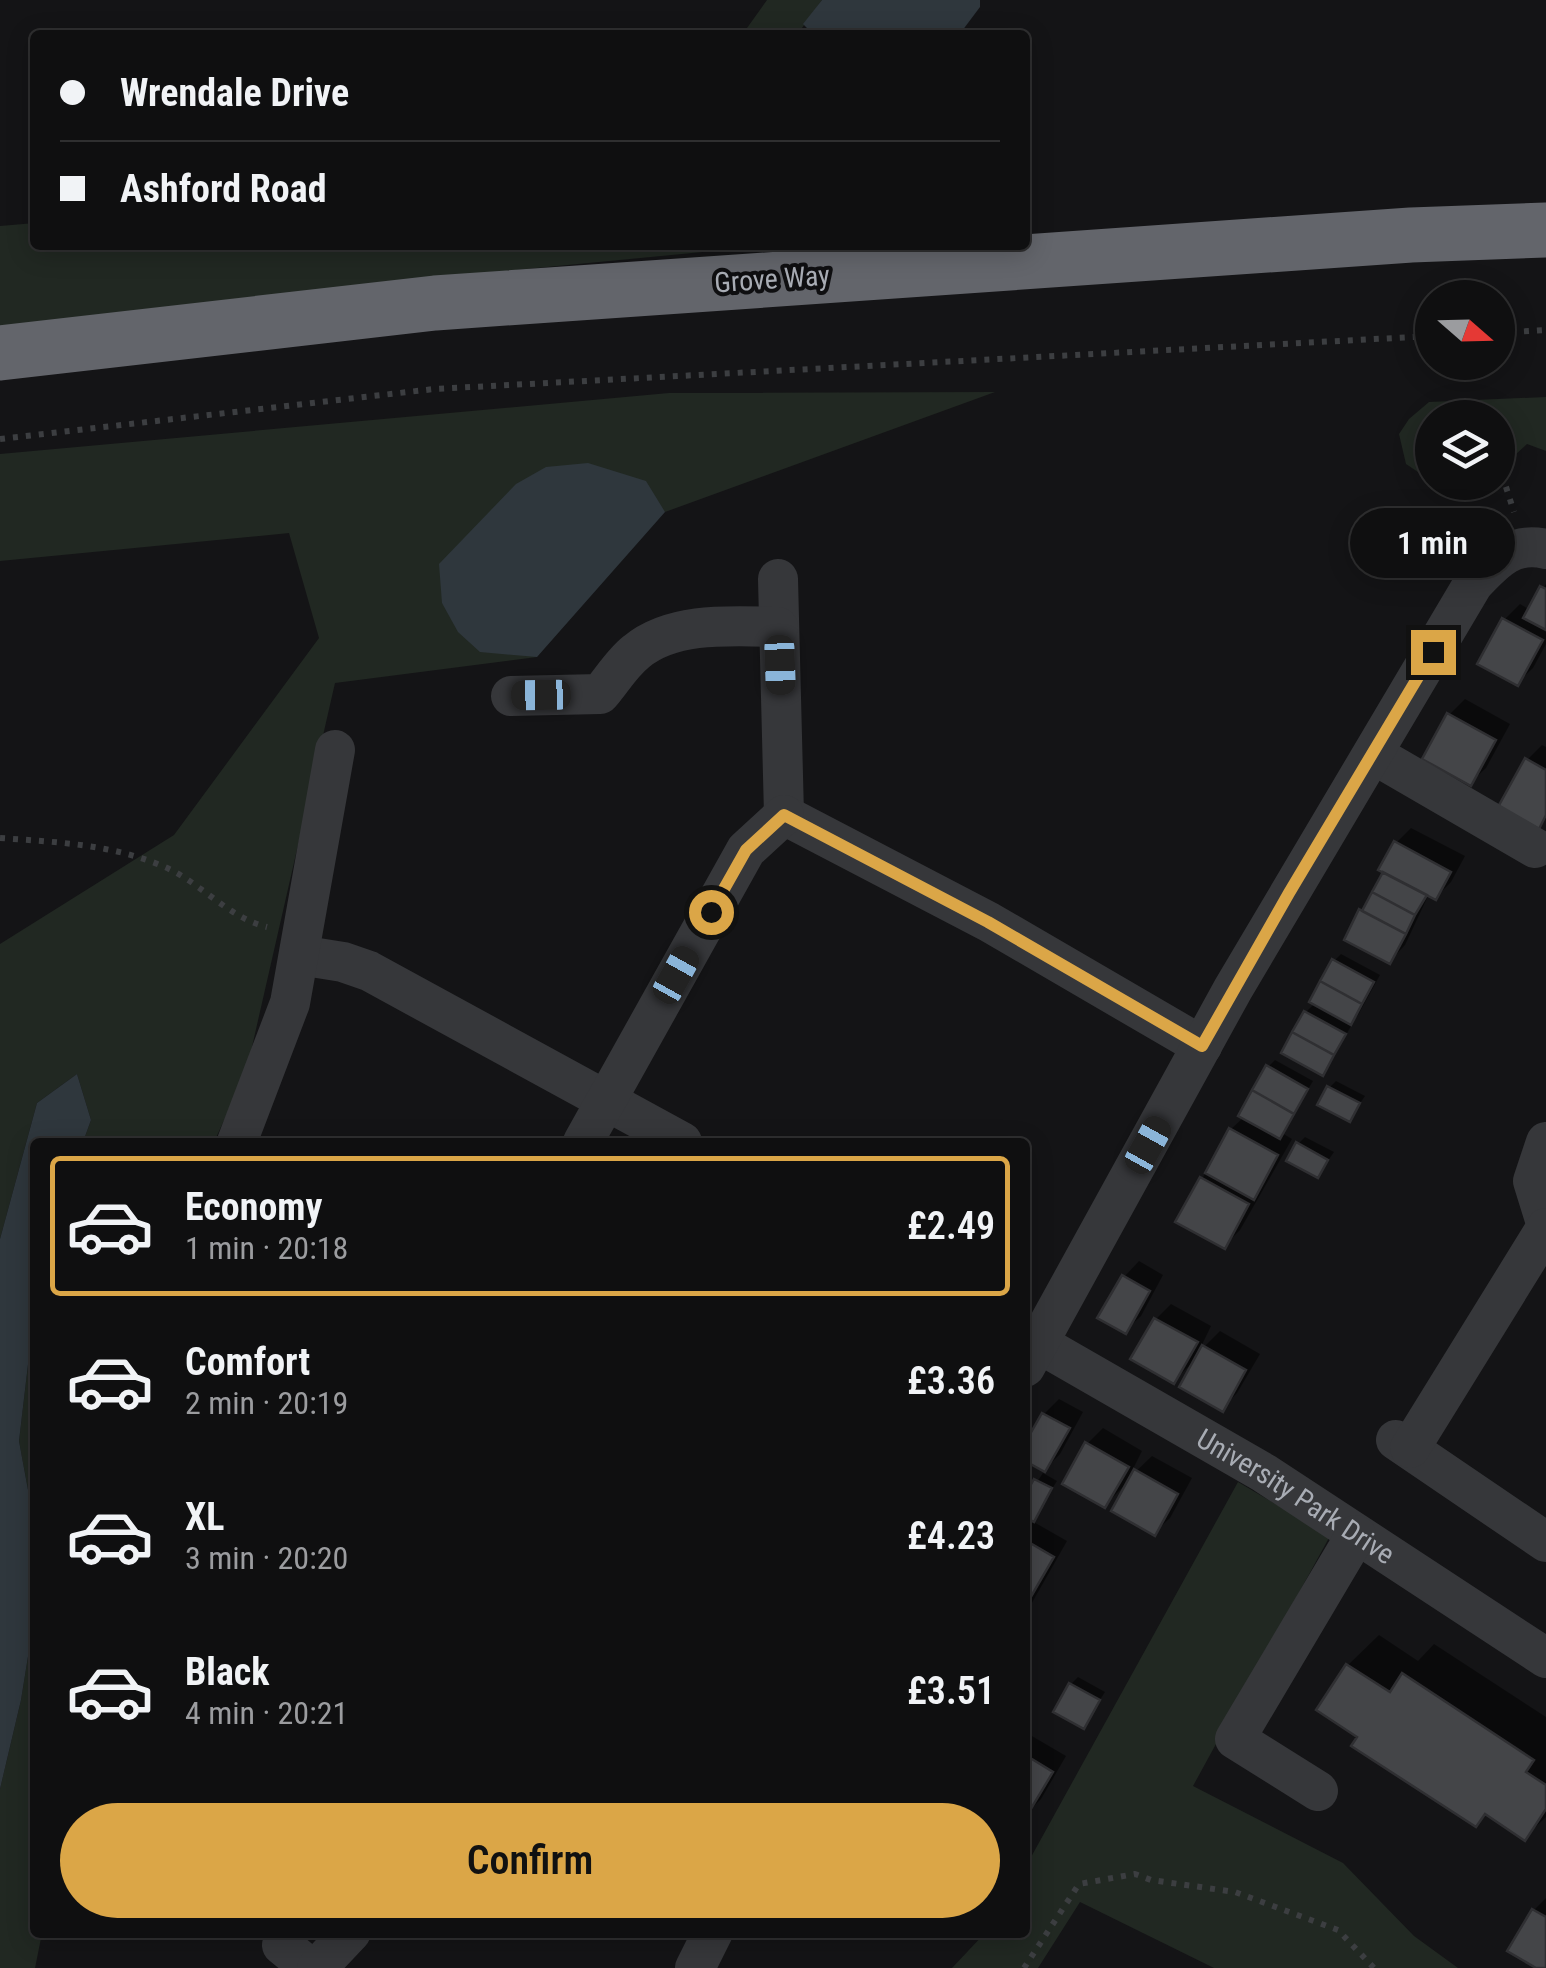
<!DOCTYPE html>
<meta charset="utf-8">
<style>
:root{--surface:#0f0f10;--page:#181819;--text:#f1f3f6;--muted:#9b9c9f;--line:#2f2f30;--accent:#dba647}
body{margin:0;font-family:"Roboto Condensed",sans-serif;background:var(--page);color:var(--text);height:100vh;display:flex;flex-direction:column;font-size:38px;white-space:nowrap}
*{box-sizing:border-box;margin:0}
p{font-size:32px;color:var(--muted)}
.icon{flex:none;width:55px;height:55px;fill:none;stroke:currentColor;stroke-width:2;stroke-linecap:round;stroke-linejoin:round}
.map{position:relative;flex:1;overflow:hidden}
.panel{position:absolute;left:30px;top:1138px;width:1000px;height:800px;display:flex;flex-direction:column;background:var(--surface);border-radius:10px;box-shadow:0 5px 25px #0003,0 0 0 2px var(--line)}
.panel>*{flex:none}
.hud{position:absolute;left:30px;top:30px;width:1000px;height:220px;border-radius:10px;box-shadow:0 5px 25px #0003,0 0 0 2px var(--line);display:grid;align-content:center;height:220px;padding:0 30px;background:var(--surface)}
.needle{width:65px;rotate:110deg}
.buttons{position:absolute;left:1415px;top:280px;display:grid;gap:20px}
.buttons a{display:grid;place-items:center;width:100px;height:100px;border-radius:50%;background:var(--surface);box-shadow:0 5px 25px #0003,0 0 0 2px var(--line);font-size:50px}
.end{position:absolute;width:45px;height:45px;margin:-22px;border:12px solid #dba647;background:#111;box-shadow:0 0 0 5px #111}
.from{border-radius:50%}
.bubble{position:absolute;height:70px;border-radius:35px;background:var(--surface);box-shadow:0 5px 25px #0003,0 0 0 2px var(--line);font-size:32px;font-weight:600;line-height:70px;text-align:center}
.car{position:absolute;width:30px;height:60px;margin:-30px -15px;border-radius:12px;box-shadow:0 0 8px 2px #0007;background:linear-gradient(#222 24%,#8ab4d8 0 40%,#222 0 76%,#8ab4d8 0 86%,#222 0)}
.hud b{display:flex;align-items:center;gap:35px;height:95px;font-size:38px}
.hud b+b{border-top:2px solid var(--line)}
.hud i{width:25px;height:25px;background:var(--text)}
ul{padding:18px 0 0;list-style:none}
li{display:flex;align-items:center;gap:30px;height:140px;margin:0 20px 15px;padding:0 10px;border:5px solid transparent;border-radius:10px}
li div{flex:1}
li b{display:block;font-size:38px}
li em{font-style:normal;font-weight:600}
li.active{border-color:var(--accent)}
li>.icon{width:90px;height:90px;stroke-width:1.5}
.primary-button{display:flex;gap:20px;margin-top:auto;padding:20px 30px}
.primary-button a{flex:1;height:115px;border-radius:60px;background:var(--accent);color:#111;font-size:40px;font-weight:600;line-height:115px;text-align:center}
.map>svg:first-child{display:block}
.green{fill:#212822}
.water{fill:#2f373d}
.shadow{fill:#0007}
.building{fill:#444548;stroke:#2f2f32;stroke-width:2.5}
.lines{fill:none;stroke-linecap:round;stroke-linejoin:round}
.path{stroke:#3c3e41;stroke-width:6;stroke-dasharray:5 8;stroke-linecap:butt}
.minor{stroke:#36373a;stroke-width:40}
.highway{stroke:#63656b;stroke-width:55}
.route{stroke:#dba647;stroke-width:12}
.labels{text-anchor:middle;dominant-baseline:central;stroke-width:8;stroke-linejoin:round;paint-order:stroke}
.street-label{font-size:28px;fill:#a8acb4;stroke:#0f0f11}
</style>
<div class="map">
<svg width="1546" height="1968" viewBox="0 0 1546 1968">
<rect width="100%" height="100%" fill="#141416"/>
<path class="green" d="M 767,0 L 822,0 L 797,35 L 742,35 Z
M 35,223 L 35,245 L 775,245 L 496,272 L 0,333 L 0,226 Z
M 995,392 L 665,512 L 546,468 L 442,603 L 537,657 L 335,683 L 246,1073 L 214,1142 L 83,1142 L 91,1120 L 77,1074 L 37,1103 L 0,1239 L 0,944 L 174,835 L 319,638 L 289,533 L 0,561 L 0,454 L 669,393 Z
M 1546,397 L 1546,451 L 1527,444 L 1515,455 L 1498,457 L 1498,418 L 1432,418 L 1432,476 L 1421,474 L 1406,464 L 1399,434 L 1409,419 L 1429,402 Z
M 35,1305 L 35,1528 L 19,1441 Z
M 1238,1482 L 1330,1536 L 1193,1786 L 1343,1863 L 1414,1936 L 1458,1968 L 1214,1968 L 1080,1902 L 1038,1968 L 952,1968 L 985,1933 L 1025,1932 L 1025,1868 Z
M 35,1613 L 35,1932 L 42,1933 L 35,1968 L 0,1968 L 0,1789 L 21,1700 Z"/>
<path class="water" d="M 822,0 L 980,0 L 980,7 L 959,35 L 814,35 L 803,24 Z
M 588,463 L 646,481 L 665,512 L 537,657 L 480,652 L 458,632 L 442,603 L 439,564 L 516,484 L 546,467 Z
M 77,1074 L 91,1120 L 83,1142 L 35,1142 L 35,1305 L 19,1441 L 35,1528 L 35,1613 L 21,1700 L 0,1789 L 0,1239 L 37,1103 Z"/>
<path class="shadow" d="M 1546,584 L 1546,644 L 1533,668 L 1517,683 L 1504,620 L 1520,604 L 1530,610 Z
M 1465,699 L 1510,724 L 1486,768 L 1470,783 L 1449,715 Z
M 1542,745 L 1546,747 L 1546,818 L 1538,826 L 1527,760 Z
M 1411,828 L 1465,856 L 1451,882 L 1436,897 L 1429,894 L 1405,945 L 1390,961 L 1361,911 L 1370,902 L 1386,871 L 1396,843 Z
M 1341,954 L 1380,975 L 1358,1015 L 1348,1024 L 1351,1026 L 1329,1066 L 1322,1073 L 1306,1012 L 1315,1003 L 1334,961 Z
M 1275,1060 L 1313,1081 L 1282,1133 L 1292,1139 L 1240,1230 L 1224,1246 L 1202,1179 L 1231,1129 L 1244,1117 L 1268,1067 Z
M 1336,1081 L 1365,1096 L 1349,1119 L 1329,1088 Z
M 1305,1137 L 1334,1152 L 1318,1175 L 1298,1144 Z
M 1139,1261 L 1163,1275 L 1141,1316 L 1125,1331 L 1124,1277 Z
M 1171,1304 L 1211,1326 L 1198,1353 L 1220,1331 L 1260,1354 L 1237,1393 L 1222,1408 L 1196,1359 L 1174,1381 L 1156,1319 Z
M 1059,1399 L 1083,1412 L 1060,1454 L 1045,1469 L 1025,1458 L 1025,1449 L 1044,1414 Z
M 1103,1428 L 1142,1451 L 1128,1479 L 1152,1456 L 1192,1478 L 1170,1518 L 1154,1533 L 1129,1481 L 1105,1505 L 1087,1444 Z
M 1043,1473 L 1057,1481 L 1033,1519 L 1025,1514 L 1025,1500 Z
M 1032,1521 L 1067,1541 L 1025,1615 L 1025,1527 Z
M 1379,1635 L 1418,1661 L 1434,1644 L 1546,1717 L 1546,1817 L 1525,1837 L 1487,1812 L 1475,1824 L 1361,1736 L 1348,1665 Z
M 1078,1677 L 1105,1692 L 1083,1726 L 1071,1684 Z
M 1025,1732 L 1066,1756 L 1041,1799 L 1026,1814 Z
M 1546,1898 L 1546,1968 L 1541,1968 L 1511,1950 L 1534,1910 Z"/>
<path class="building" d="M 1540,586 L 1546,589 L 1546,630 L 1523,618 Z
M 1502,618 L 1543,640 L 1518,686 L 1477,664 Z
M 1447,713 L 1496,740 L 1471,786 L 1422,759 Z
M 1525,758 L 1546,770 L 1546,815 L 1539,829 L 1498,807 Z
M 1394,841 L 1451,872 L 1436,900 L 1378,870 Z
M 1383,872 L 1427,895 L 1415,915 L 1372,892 Z
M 1372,892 L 1415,915 L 1406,934 L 1362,911 Z
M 1359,909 L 1406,934 L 1390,964 L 1344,940 Z
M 1332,959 L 1374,982 L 1362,1004 L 1320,981 Z
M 1320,981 L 1362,1004 L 1351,1025 L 1309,1002 Z
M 1304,1011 L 1346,1034 L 1334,1055 L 1292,1032 Z
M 1292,1032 L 1334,1055 L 1323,1076 L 1281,1053 Z
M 1266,1065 L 1308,1089 L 1294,1114 L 1252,1090 Z
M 1327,1086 L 1360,1103 L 1350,1122 L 1317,1105 Z
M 1252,1090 L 1294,1114 L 1280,1139 L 1238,1116 Z
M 1229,1128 L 1278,1155 L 1254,1200 L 1205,1173 Z
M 1296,1142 L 1328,1160 L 1318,1178 L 1286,1161 Z
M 1200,1177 L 1249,1204 L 1225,1249 L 1175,1222 Z
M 1122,1275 L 1150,1291 L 1126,1334 L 1097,1318 Z
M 1154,1318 L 1198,1342 L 1174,1384 L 1130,1359 Z
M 1202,1345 L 1246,1370 L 1223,1412 L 1179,1387 Z
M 1042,1413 L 1070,1428 L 1045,1472 L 1025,1461 L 1025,1443 Z
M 1085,1442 L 1129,1467 L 1105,1508 L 1062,1484 Z
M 1134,1469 L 1178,1494 L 1155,1536 L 1111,1511 Z
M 1034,1479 L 1052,1488 L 1034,1522 L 1025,1517 L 1025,1495 Z
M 1025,1540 L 1054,1557 L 1025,1607 Z
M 1346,1664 L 1390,1692 L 1402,1673 L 1534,1760 L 1526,1772 L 1546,1785 L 1546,1809 L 1525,1841 L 1485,1814 L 1476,1827 L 1351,1746 L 1357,1737 L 1316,1710 Z
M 1069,1683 L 1100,1700 L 1084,1729 L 1053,1712 Z
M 1027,1756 L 1053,1772 L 1026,1817 L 1025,1759 Z
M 1532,1909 L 1546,1917 L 1546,1968 L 1536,1968 L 1507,1951 Z"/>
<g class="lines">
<path class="path" d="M 1498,333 L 1546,330
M 0,439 L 434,389 L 1432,336
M 1498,462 L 1514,512
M 0,838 C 55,842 109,844 160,865 C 199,880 226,917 267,927
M 1024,1968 L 1079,1884 L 1135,1874 L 1151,1880 L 1235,1892 L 1338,1930 L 1374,1968"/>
<g class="minor">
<path d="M 778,579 L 784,815"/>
<path d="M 511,696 L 600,694 C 612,680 622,663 636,652 C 673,621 733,626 778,627"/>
<path d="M 1373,754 L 1535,848"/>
<path d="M 784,815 L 989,922 L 1202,1046"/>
<path d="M 299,955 L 343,962 L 369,971 L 682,1142"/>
<path d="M 237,1142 L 290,1003 L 335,750"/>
<path d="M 583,1142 L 746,850 L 784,815"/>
<path d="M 1546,1142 L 1533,1181 L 1546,1223"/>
<path id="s1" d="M 1038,1343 L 1264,1473 L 1546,1658"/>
<path d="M 1025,1367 L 1233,989 L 1473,584 C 1495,561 1512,541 1546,549"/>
<path d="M 1396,1440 L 1546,1542"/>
<path d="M 1410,1448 L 1546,1228"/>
<path d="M 1318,1791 L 1235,1739 L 1356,1535"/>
<path d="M 282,1945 L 310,1968"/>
<path d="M 317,1968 L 351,1932"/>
<path d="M 695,1968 L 713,1932"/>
</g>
<path class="highway" d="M 0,353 L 435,303 L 1411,235 L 1546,230"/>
</g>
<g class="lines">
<path class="route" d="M 711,912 L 746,850 L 784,815 L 988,922 L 1202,1046 L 1289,893 L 1433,652"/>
</g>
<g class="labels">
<g class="street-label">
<text transform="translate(772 279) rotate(-4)">Grove Way</text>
<text stroke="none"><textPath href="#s1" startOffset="300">University Park Drive</textPath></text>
</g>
</g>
</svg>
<div class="buttons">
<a><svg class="needle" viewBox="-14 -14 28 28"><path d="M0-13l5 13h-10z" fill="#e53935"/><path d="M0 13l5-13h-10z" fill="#9b9c9f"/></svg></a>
<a><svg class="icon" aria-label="layers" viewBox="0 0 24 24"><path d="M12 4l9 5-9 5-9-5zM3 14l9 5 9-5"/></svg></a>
</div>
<i class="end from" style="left:711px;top:912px"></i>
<i class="end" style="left:1433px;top:652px"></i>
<div class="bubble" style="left:1350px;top:508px;width:165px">1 min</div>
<i class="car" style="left:780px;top:665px;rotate:178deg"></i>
<i class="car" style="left:541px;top:695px;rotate:269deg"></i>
<i class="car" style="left:676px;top:975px;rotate:29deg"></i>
<i class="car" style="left:1148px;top:1145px;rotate:29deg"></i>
<div class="hud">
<b><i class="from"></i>Wrendale Drive</b>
<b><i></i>Ashford Road</b>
</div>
<section class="panel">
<ul>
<li class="active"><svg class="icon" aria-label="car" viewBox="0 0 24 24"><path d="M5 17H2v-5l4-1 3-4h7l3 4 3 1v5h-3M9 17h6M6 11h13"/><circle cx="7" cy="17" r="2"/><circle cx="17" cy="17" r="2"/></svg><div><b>Economy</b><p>1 min · 20:18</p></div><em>£2.49</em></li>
<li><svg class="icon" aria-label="car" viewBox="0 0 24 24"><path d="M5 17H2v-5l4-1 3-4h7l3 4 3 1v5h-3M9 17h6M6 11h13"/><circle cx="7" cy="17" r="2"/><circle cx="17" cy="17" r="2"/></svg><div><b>Comfort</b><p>2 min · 20:19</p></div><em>£3.36</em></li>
<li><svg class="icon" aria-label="car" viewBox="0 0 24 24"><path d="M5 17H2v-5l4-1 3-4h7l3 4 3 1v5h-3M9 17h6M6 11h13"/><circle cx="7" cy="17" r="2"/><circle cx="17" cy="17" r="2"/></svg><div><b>XL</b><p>3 min · 20:20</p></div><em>£4.23</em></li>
<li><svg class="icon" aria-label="car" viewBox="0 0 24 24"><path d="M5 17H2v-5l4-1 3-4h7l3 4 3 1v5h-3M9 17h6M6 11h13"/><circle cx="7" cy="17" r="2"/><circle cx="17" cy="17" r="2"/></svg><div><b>Black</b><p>4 min · 20:21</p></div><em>£3.51</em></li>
</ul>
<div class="primary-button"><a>Confirm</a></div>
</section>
</div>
